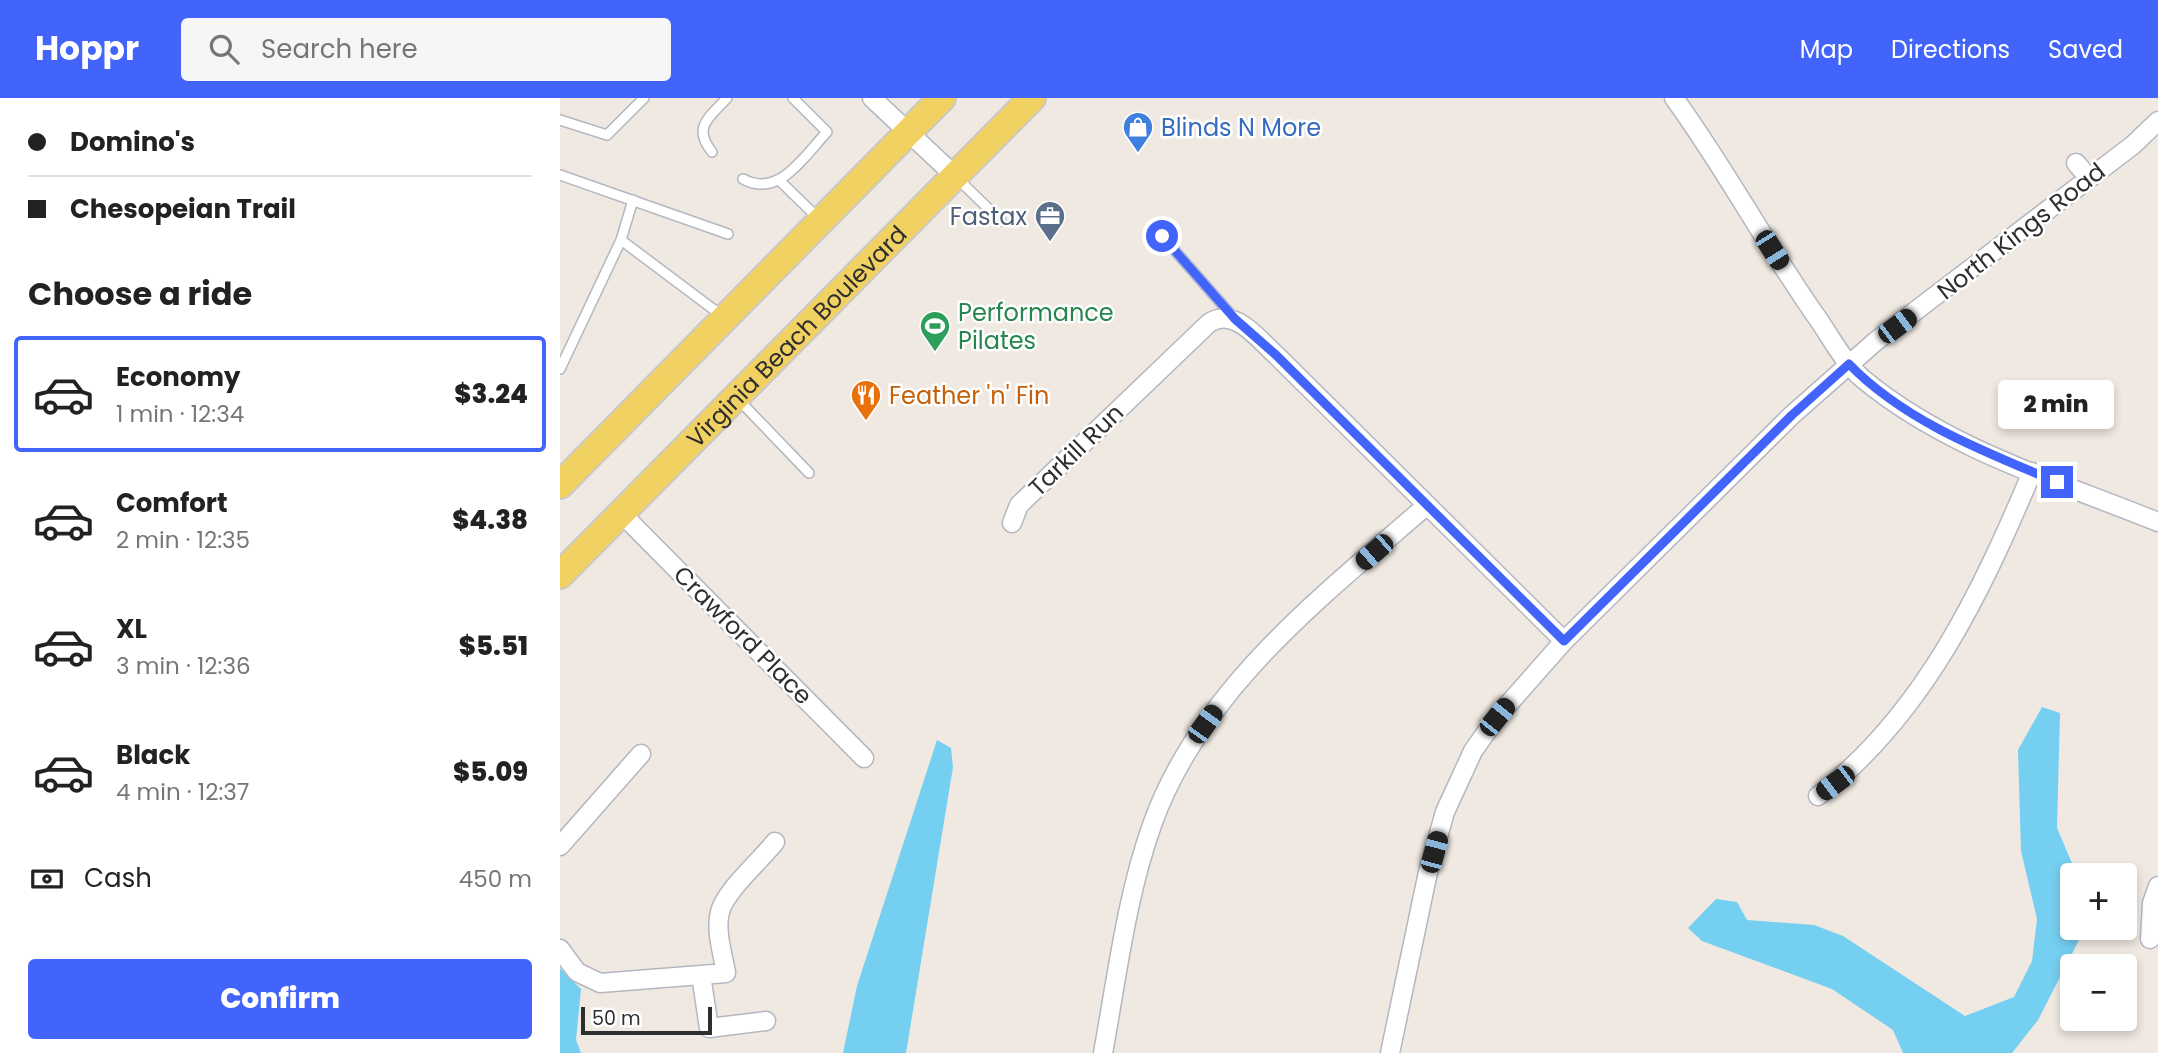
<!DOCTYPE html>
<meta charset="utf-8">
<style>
:root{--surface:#fff;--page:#f6f6f6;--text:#222;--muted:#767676;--line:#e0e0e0;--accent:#4264fb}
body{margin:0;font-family:Poppins,sans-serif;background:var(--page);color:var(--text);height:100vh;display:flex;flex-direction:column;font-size:26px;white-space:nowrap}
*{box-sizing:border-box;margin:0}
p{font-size:23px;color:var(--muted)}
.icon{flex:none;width:38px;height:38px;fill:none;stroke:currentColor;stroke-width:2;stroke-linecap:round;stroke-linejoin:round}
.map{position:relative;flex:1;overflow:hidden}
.panel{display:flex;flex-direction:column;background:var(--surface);width:560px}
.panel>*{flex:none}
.guide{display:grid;align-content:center;height:154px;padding:0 28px;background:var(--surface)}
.tools{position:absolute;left:1500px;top:765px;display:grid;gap:14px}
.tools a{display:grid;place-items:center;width:77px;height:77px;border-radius:7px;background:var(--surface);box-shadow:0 4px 10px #0003;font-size:35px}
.scale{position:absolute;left:21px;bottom:18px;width:131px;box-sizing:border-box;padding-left:7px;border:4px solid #2e2e2e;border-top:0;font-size:19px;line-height:24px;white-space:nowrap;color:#2e2e2e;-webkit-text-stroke:5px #fff;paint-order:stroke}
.end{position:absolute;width:32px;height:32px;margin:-16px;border:9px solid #4264fb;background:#fff;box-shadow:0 0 0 4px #fff}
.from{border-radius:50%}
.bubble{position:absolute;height:49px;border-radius:7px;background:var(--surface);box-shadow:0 4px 10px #0003;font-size:23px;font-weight:800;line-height:49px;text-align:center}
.car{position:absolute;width:21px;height:42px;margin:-21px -10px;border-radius:9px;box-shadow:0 0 5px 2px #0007;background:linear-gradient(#222 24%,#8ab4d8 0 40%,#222 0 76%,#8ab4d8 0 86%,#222 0)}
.guide b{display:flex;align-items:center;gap:24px;height:66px;font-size:26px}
.guide b+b{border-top:2px solid var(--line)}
.guide i{width:18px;height:18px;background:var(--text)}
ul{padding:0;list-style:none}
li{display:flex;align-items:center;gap:21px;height:116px;margin:0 14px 10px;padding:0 14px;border:4px solid transparent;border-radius:7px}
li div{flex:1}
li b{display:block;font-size:26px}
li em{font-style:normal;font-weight:800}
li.on{border-color:var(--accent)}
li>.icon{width:63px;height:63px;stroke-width:1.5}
h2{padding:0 28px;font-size:32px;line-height:84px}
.pay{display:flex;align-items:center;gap:18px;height:77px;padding:0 28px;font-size:26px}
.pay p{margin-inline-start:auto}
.primary-button{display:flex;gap:14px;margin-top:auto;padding:14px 28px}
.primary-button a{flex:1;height:80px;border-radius:7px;background:var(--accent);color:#fff;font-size:28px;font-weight:800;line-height:80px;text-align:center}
header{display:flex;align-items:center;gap:42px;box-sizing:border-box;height:98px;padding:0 35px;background:var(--accent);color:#fff}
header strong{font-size:33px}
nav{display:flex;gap:38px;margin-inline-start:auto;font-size:24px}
.search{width:490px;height:63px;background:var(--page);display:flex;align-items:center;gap:18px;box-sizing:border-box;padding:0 24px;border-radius:7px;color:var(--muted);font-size:26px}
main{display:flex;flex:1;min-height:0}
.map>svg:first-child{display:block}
.water{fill:#75cff0}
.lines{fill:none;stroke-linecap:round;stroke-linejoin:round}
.service-casing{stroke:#b4b7c1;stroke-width:12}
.minor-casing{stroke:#b4b7c1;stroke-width:21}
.primary-casing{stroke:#c9c9c9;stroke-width:30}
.service{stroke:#fff;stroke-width:9}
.minor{stroke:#fff;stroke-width:18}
.primary{stroke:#f2d163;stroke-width:26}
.route{stroke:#4264fb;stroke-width:9}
.labels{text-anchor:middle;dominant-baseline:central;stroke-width:5;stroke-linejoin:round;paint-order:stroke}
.shop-label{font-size:24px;fill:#366cbe;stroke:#fff;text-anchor:start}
.service-label{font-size:24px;fill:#4e5e75;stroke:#fff;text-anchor:end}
.street-label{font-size:24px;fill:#2e2e2e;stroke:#fff}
.leisure-label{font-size:24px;fill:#27864d;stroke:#fff;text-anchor:start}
.food-label{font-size:24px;fill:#c56008;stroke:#fff;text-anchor:start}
</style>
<header>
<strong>Hoppr</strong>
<div class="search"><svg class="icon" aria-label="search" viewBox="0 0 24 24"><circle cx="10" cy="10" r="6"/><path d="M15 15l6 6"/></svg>Search here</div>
<nav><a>Map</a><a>Directions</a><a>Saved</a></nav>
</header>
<main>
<section class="panel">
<div class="guide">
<b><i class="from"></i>Domino's</b>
<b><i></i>Chesopeian Trail</b>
</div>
<h2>Choose a ride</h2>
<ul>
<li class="on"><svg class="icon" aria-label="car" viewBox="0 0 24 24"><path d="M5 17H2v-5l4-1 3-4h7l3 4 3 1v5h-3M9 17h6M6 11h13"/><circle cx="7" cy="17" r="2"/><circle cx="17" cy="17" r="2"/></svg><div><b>Economy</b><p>1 min · 12:34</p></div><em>$3.24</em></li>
<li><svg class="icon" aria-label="car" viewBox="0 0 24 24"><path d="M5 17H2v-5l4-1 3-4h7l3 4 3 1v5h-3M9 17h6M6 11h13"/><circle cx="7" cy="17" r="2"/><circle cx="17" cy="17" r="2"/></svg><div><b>Comfort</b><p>2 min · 12:35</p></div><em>$4.38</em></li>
<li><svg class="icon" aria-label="car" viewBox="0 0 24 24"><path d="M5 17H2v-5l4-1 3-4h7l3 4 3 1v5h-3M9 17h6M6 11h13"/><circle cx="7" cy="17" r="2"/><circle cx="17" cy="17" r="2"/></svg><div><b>XL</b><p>3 min · 12:36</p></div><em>$5.51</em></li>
<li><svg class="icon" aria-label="car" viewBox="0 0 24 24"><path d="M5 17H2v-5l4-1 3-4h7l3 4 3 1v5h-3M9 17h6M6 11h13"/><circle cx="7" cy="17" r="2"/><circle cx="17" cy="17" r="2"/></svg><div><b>Black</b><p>4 min · 12:37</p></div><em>$5.09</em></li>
</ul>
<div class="pay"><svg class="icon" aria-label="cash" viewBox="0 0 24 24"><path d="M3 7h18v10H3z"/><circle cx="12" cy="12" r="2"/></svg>Cash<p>450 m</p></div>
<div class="primary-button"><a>Confirm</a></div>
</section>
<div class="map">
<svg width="1598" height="955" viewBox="0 0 1598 955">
<rect width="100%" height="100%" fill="#efe9e1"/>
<path class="water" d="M 1482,609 L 1500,615 L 1497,730 L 1517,777 L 1512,777 L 1512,830 L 1519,830 L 1519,842 L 1478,922 L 1452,955 L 1343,955 L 1333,932 L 1272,891 L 1142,843 L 1128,830 L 1156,801 L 1177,804 L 1187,822 L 1254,827 L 1283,838 L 1405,918 L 1454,899 L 1472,863 L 1477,821 L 1461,753 L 1458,652 Z
M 377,642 L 391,650 L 393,669 L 346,955 L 283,955 L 297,888 Z
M 0,870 L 21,891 L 16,942 L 21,955 L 0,955 Z"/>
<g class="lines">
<g class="service-casing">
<path id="service" d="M 0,22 L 47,37 L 84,0
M 152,54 C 132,29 149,20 167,0
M 0,77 L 168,136
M 397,80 L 441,123
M 183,81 C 219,101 245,57 267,34 L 233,0
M 220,83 L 259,121
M 602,138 L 674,220
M 61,142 L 161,217
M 0,271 L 61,142 L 73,102
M 177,300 L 249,375"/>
</g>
<g class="minor-casing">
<path id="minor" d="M 312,0 L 395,78
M 1114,0 C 1165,70 1206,147 1256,218 C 1271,239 1283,264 1303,281 C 1387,351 1499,384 1598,424
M 1516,65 L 1529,80
M 61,415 L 304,660
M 452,425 L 459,407 L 649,225 C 674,208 698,241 716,257 L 1004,543
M 1258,698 C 1364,616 1421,495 1472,374
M 0,748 L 81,656
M 1590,841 L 1592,805 L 1598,788
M 0,851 L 17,874 L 40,885 L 166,875 C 163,856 155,833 160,814 C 165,793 201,762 215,744
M 141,877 L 149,930 L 206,923
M 543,955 C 557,879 566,800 592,727 C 640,592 761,499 866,408
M 830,955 L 868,774 L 885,714 L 913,653 L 937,619 L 1004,543 L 1232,317 L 1316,243 L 1573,47 L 1598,23"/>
</g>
<g class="primary-casing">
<g id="primary">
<path d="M 0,387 L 382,0"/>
<path id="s1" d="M 0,477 L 472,0"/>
</g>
</g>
<use href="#service" class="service"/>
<use href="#minor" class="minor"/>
<use href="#primary" class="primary"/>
</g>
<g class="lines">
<path class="route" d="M 602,138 L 675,221 L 716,257 L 1004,543 L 1232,317 L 1289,266 C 1344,323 1425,354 1497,384"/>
</g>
<defs>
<g id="shop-pin" transform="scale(1.575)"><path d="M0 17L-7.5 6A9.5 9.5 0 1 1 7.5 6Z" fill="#3f7fe0" stroke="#fff"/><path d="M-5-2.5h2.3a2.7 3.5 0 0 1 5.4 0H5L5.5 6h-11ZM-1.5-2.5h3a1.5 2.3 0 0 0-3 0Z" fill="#fff"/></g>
<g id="office-pin" transform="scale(1.575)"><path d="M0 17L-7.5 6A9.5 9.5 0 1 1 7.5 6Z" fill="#5c6f8a" stroke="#fff"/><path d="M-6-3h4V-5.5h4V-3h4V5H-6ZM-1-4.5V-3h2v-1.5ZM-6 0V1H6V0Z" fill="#fff"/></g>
<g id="stadium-pin" transform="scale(1.575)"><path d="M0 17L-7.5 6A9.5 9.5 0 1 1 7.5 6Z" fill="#2e9e5b" stroke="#fff"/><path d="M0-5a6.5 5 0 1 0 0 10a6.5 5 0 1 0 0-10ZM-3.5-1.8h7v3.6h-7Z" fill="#fff"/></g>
<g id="restaurant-pin" transform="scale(1.575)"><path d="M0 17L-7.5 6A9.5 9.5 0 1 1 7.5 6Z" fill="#e8710a" stroke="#fff"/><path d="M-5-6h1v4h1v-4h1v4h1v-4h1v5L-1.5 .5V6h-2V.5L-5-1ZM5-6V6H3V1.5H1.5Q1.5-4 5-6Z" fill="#fff"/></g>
</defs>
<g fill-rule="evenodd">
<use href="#shop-pin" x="578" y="29"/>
<use href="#office-pin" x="490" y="118"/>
<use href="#stadium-pin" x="375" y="228"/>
<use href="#restaurant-pin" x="306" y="297"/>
</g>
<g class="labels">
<g class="shop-label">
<text x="601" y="29">Blinds N More</text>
</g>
<g class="service-label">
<text x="467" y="118">Fastax</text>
</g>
<g class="street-label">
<text transform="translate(1461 133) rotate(-38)">North Kings Road</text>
<text stroke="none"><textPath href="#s1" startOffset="336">Virginia Beach Boulevard</textPath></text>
<text transform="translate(516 352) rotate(-44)">Tarkill Run</text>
<text transform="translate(183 537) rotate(45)">Crawford Place</text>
</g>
<g class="leisure-label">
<text x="398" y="214">Performance<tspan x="398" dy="28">Pilates</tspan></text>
</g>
<g class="food-label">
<text x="329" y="297">Feather 'n' Fin</text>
</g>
</g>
</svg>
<div class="tools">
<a>+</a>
<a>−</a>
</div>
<div class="scale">50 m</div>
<i class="end from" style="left:602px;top:138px"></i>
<i class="end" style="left:1497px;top:384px"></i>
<div class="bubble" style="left:1438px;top:282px;width:116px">2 min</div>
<i class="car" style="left:1212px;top:152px;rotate:148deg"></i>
<i class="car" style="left:1337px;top:228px;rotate:53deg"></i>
<i class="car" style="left:814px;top:454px;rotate:229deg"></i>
<i class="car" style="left:937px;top:619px;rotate:39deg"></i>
<i class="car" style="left:645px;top:626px;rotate:36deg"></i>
<i class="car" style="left:1275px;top:685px;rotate:233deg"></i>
<i class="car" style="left:874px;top:754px;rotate:15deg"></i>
</div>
</main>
